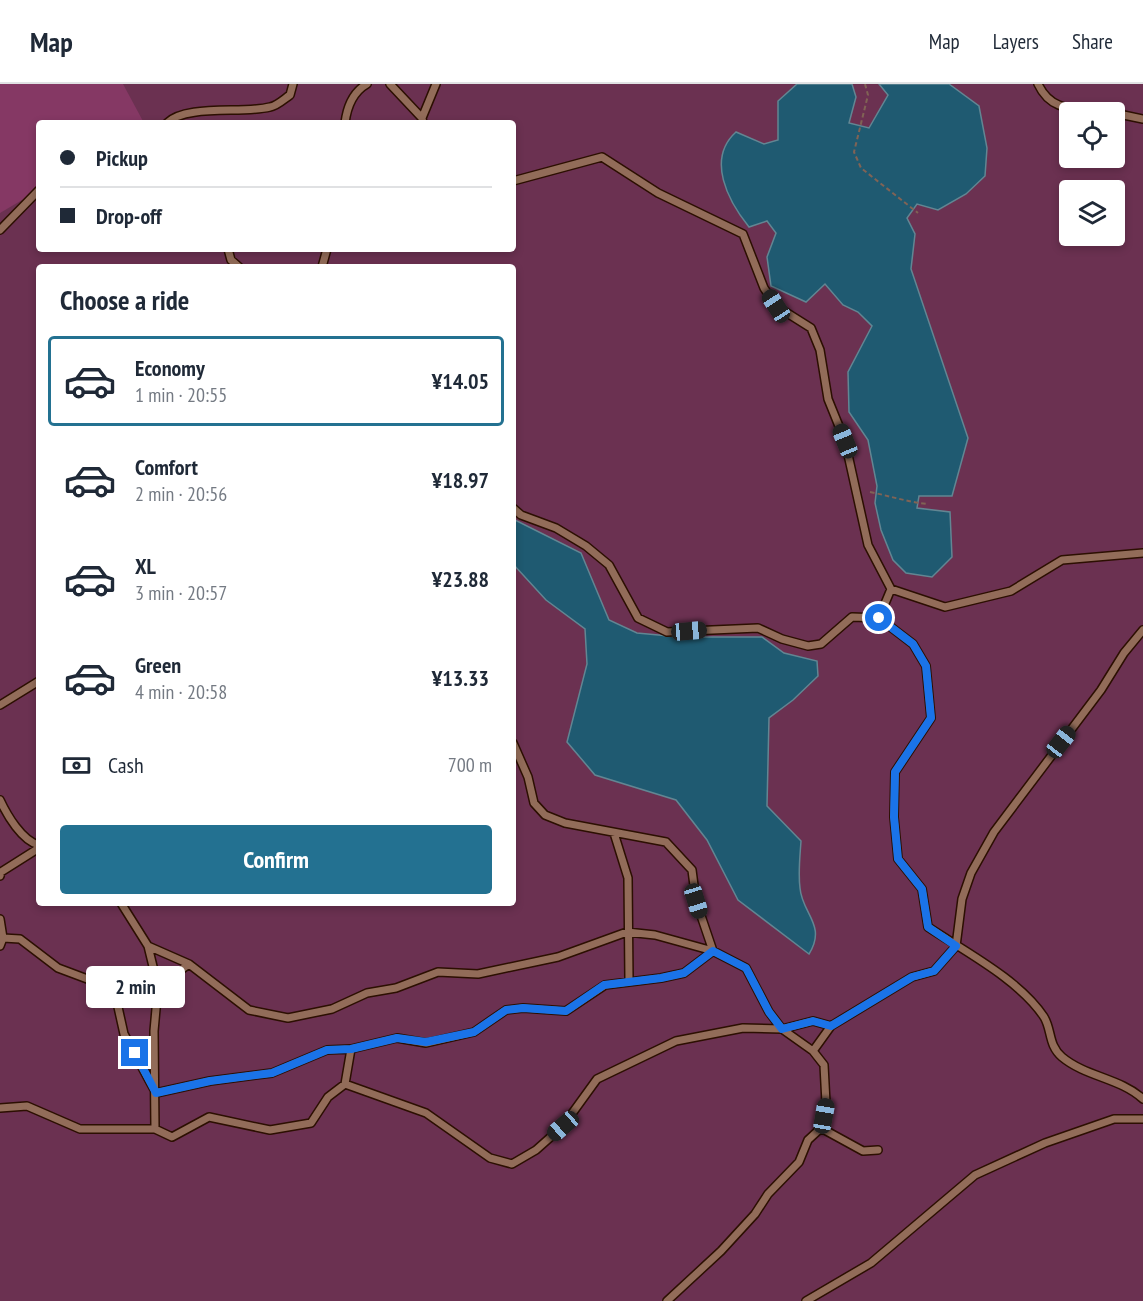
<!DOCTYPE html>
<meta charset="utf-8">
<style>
:root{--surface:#fff;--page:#f6f6f7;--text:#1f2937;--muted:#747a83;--line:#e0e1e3;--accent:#237191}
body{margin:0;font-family:"PT Sans Narrow",sans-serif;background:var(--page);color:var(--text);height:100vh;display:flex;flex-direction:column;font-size:22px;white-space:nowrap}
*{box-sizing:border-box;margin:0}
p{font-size:20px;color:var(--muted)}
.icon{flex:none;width:33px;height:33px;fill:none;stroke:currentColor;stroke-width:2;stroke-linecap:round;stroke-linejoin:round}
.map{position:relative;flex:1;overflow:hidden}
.side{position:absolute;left:36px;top:180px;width:480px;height:642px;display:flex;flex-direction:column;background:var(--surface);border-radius:6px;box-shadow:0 3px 9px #0003}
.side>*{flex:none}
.banner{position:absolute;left:36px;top:36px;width:480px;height:132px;border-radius:6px;box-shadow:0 3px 9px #0003;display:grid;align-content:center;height:132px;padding:0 24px;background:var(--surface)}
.buttons{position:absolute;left:1059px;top:18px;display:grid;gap:12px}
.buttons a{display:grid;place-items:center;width:66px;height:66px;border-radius:6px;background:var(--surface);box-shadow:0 3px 9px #0003;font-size:30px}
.end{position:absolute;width:27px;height:27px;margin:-14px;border:8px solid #1a73e8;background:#fff;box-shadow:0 0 0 3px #fff}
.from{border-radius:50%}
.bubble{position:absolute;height:42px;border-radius:6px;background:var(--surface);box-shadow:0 3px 9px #0003;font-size:20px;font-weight:700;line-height:42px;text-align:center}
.car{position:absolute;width:18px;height:36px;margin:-18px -9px;border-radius:8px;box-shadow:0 0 4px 2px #0007;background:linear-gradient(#222 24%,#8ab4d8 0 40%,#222 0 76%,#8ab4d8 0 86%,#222 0)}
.banner b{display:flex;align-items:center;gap:21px;height:57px;font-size:22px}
.banner b+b{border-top:2px solid var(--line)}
.banner i{width:15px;height:15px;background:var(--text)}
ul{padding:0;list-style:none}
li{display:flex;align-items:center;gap:18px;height:90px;margin:0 12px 9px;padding:0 12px;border:3px solid transparent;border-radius:6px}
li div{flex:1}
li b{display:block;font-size:22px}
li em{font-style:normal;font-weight:700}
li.current{border-color:var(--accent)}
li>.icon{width:54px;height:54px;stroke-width:1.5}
h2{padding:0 24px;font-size:27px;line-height:72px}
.pay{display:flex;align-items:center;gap:15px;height:66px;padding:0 24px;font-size:22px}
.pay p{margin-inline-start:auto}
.action{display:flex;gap:12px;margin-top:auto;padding:12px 24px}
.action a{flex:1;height:69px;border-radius:6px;background:var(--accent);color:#fff;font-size:24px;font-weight:700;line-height:69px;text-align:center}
header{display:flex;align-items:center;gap:36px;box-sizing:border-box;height:84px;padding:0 30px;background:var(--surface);border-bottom:2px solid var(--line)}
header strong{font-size:28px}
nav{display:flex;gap:33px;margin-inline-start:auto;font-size:21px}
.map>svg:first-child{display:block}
.green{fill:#6b3151;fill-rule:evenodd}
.forest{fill:#853864}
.water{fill:#1f5a71;stroke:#628693;stroke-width:1.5}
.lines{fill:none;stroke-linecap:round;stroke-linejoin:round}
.lane-casing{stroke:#2c0f01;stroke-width:10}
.path{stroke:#806355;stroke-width:2;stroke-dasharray:4.5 3;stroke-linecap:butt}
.lane{stroke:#926c59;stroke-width:7}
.route{stroke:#1a73e8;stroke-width:8}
</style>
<header>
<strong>Map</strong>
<nav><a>Map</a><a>Layers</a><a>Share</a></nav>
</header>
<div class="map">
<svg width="1143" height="1217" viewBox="0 0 1143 1217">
<rect width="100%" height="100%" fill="#482716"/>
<path class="green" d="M 0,0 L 1143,0 L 1143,1217 L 0,1217 ZM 1070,28 L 1114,28 L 1114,74 L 1070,74 ZM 39,39 L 513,39 L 513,165 L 39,165 ZM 1070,106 L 1114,106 L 1114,152 L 1070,152 ZM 39,183 L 513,183 L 513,819 L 39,819 Z"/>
<path class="forest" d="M 0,0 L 123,0 L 144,39 L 39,39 L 39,106 L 0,129 Z"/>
<path class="water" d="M 797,0 L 852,0 L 856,13 L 849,39 L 869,44 L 888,11 L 879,0 L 949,0 L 979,22 L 987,64 L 985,92 L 966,110 L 938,126 L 917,120 L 907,134 L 915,150 L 911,185 L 968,354 L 952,412 L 919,412 L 917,424 L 950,428 L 952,473 L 932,493 L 906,489 L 893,476 L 881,446 L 875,419 L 877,402 L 868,356 L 849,328 L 848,288 L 872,242 L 858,228 L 843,221 L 825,200 L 806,218 L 771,202 L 767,173 L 776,149 L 767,137 L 749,143 C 728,117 706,75 736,48 L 764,60 L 778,56 L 778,17 Z
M 513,435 L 581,469 L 609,536 L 637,549 L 680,553 L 762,553 L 784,569 L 817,577 L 818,592 L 793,616 L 769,634 L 767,722 L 801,757 C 800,772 798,789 800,804 C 802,830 827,841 809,870 L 738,816 L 707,756 L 676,716 L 595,691 L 567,658 L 587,580 L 585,545 L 546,516 L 513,480 Z"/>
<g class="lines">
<g class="lane-casing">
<path id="lane" d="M 390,0 L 422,34
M 1038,0 C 1053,32 1080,22 1111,28
M 1114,29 L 1143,35
M 167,39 C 186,20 243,30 270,23 C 277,22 284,15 290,11 L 293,0
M 345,39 C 347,23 353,8 367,0
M 423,39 L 422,34 L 436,0
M 513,97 L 602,73 L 658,109 L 743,150 L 764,204 L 776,222 L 811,244 L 820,266 L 828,315 L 845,357 L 868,461 L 891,505 L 945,523 L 1011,507 L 1062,476 L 1143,469
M 0,146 L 39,106
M 228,165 L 231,176 L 239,183
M 322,183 L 327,165
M 513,424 L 521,431 L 556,444 L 586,462 L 609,481 L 638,534 L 667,548 L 758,544 L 782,555 L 808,562 L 821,560 L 852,533 L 879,534 L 913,560 L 926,582 L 931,634 L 895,688 L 894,733 L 898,775 L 922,805 L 928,843 C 964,867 1020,896 1044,933 C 1052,946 1048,961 1062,973 C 1086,993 1120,994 1143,1015
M 879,534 L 891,505
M 0,621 L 39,597
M 513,659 L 528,693 L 534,719 L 545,731 L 565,739 L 666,758 L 692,786 L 696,817 L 713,867
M 0,716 C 7,731 22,757 39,761
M 614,749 L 628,794 L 629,896
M 0,792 L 1,788 L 39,764
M 121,819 L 148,862 L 189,880 L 249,926 L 288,934 L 332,925 L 367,909 L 396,904 L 438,888 L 478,890 L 558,873 L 627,848 L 655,851 L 713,867 L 746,884 L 769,928 L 782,945
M 0,835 L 3,854 L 0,862
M 3,854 L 20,855 L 58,884 L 114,905 L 124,950 L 156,1009 L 210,997 L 272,989 L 327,966 L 351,965
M 148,862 L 158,903 L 189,880
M 831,942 L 912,893 L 934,887 L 956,862 L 962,815 L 971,789 L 994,748 L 1101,606 L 1124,569 L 1143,546
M 345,1000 L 351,965 L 397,954 L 426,959 L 474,948 L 506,926 L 523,924 L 566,927 L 605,901 L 661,894 L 684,889 L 713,867
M 0,1024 L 27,1022 L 80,1045 L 155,1045 L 172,1053 L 209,1033 L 270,1046 L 311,1039 L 328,1013 L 345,1000 L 426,1029 L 490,1074 L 512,1080 L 536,1066 L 563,1042 L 597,995 L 676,957 L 743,944 L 782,945
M 821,1044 L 863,1067 L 878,1066
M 155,1045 L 154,947 L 158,903
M 667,1217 L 721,1167 L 755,1130 L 768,1110 L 799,1078 L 808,1056 L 821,1044 L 826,1019 L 824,981 L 813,967 L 782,945 L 813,937 L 831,942 L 813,967
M 806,1217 L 871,1179 L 975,1091 L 1045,1059 L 1114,1035 L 1143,1035"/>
</g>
<path class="path" d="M 865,0 L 868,11 L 854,68 L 861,84 L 918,129
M 870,408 C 890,412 907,418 928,420"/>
<use href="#lane" class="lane"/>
</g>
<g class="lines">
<path class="route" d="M 135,969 L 156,1009 L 210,997 L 272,989 L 327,966 L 351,965 L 397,954 L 426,958 L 474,948 L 506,926 L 523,924 L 566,927 L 604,901 L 661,894 L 684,889 L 713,867 L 746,884 L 769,928 L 782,945 L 813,937 L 831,942 L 912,893 L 934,887 L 956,862 L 928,843 L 922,805 L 898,775 L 894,733 L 895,688 L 931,634 L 926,582 L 913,560 L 879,534"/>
</g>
</svg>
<div class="buttons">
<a><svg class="icon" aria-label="locate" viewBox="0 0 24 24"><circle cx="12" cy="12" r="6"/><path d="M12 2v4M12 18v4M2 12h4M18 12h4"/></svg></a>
<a><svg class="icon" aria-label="layers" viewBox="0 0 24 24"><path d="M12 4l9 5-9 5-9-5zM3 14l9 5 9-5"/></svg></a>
</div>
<i class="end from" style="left:879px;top:534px"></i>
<i class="end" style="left:135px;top:969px"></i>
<div class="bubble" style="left:86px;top:882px;width:99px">2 min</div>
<i class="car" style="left:776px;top:222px;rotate:327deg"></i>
<i class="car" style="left:845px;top:357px;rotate:338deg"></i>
<i class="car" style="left:689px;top:547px;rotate:85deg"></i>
<i class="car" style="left:1061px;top:658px;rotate:38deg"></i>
<i class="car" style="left:696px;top:817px;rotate:163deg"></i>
<i class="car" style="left:824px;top:1032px;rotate:10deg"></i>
<i class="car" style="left:563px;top:1042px;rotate:229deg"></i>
<div class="banner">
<b><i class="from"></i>Pickup</b>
<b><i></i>Drop-off</b>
</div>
<section class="side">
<h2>Choose a ride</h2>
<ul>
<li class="current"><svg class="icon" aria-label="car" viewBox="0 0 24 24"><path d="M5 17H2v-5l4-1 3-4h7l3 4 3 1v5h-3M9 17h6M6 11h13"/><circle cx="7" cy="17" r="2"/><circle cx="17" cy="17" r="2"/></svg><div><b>Economy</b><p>1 min · 20:55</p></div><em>¥14.05</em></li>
<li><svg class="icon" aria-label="car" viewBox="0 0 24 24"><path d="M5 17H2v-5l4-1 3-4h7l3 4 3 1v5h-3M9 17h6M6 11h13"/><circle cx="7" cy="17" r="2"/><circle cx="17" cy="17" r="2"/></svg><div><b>Comfort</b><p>2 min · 20:56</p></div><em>¥18.97</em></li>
<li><svg class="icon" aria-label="car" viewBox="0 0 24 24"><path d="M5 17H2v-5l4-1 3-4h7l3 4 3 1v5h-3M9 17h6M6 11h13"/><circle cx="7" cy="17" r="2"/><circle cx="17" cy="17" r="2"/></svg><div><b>XL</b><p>3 min · 20:57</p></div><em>¥23.88</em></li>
<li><svg class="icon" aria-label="car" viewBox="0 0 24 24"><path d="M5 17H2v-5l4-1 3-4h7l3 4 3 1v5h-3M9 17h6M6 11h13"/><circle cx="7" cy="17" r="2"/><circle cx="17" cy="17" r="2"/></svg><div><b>Green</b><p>4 min · 20:58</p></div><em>¥13.33</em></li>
</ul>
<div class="pay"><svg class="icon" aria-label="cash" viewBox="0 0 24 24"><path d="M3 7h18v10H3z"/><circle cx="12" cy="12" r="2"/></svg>Cash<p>700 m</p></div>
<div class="action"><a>Confirm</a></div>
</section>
</div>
